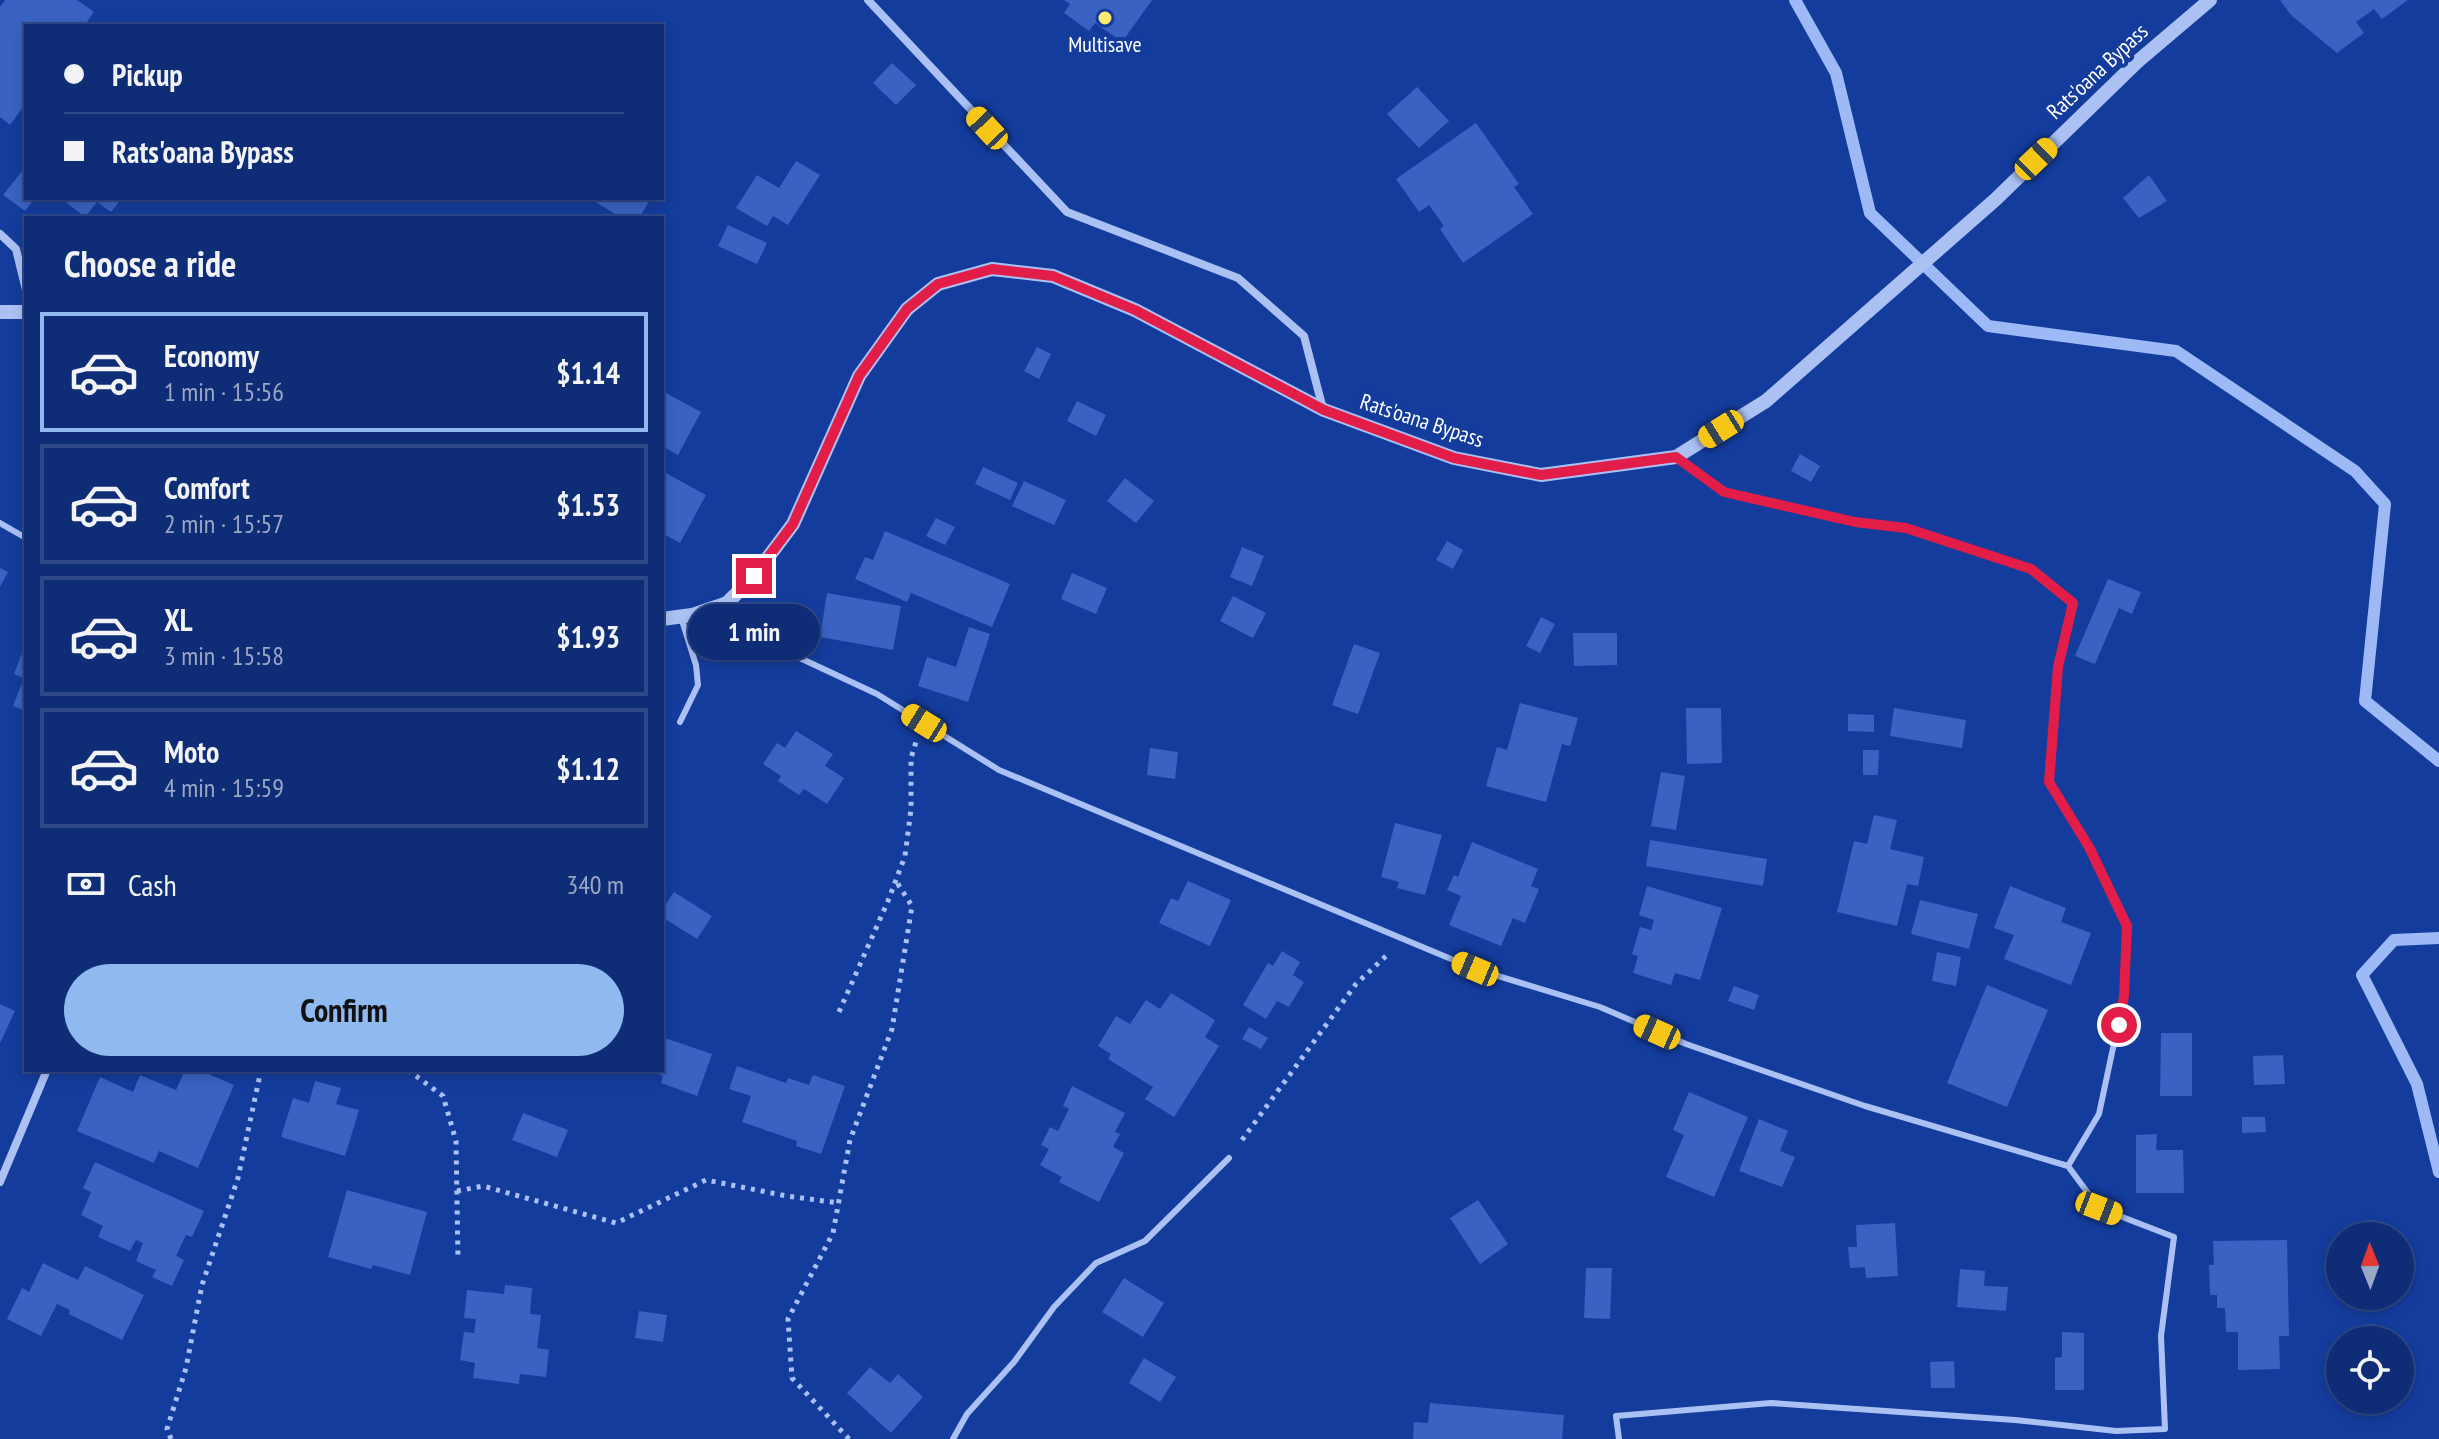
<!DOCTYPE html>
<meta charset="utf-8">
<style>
:root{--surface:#0f2d76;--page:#18357b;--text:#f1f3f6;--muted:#9ba8c5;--line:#2f4988;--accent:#90b9f0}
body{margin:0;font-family:"PT Sans Narrow",sans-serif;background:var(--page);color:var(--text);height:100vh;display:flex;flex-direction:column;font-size:30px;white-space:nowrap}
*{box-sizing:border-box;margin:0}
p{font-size:26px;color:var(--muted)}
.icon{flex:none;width:44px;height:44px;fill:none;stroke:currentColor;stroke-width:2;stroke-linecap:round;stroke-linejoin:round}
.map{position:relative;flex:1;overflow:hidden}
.sheet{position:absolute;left:24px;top:216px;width:640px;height:856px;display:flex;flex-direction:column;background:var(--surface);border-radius:0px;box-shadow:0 4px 12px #0003,0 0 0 2px var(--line)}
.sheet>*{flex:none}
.banner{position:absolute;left:24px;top:24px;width:640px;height:176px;border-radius:0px;box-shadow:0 4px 12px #0003,0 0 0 2px var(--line);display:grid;align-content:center;height:176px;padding:0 40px;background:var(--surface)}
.needle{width:52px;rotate:359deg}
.buttons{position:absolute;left:2326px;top:1222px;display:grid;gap:16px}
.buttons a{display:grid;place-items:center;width:88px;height:88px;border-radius:50%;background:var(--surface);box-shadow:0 4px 12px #0003,0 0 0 2px var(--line);font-size:40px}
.end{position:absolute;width:36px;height:36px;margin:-18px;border:10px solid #e11d48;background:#fff;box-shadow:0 0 0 4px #fff}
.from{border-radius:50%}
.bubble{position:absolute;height:56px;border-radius:28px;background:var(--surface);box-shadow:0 4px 12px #0003,0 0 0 2px var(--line);font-size:26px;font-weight:800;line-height:56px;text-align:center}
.car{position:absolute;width:24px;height:48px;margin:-24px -12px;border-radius:10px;box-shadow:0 0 6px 2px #0007;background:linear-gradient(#f5c518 24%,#345 0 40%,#f5c518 0 76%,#345 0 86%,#f5c518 0)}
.banner b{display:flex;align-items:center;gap:28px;height:76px;font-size:30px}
.banner b+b{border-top:2px solid var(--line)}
.banner i{width:20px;height:20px;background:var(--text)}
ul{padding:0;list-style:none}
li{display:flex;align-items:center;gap:24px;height:120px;margin:0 16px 12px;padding:0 24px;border:4px solid var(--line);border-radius:0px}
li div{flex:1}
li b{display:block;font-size:30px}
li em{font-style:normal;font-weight:800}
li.active{border-color:var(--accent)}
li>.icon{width:72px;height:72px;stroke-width:1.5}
h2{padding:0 40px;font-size:36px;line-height:96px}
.pay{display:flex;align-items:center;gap:20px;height:88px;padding:0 40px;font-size:30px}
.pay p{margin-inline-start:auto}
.primary-button{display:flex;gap:16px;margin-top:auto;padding:16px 40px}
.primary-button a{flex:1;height:92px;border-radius:48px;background:var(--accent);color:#111;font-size:32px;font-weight:800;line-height:92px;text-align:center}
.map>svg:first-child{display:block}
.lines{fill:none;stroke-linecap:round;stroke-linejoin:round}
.stream{stroke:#9db9f6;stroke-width:12}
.building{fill:#3962c2}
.path{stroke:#abc1f3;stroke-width:5;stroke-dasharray:4 6;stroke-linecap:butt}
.service{stroke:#abc1f3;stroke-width:6}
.minor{stroke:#abc1f3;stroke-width:8}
.tertiary{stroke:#abc1f3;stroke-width:14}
.route{stroke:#e11d48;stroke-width:10}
.poi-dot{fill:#ffea6d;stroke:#143c9d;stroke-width:3}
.labels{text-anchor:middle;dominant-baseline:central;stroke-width:8;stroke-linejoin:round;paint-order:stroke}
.poi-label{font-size:22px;fill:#fff;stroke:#143c9d}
.street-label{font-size:22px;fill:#fff;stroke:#143c9d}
</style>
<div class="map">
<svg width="2439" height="1439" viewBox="0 0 2439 1439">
<rect width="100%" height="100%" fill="#143c9d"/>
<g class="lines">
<path class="stream" d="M 1795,0 L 1836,73 L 1870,213 L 1988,326 L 2176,351 L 2355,471 L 2385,504 L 2365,701 L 2439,761
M 2439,938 L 2394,940 L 2362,975 L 2417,1084 L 2439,1172"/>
</g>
<path class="building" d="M 5,0 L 77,0 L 94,12 L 84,26 L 26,26 L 26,103 L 10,125 L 0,117 L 0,7 Z
M 1064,0 L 1152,0 L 1122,42 L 1095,23 L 1089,31 L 1064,13 L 1070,4 Z
M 2280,0 L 2408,0 L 2382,19 L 2374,9 L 2356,22 L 2364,33 L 2337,53 L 2291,15 Z
M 892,63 L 916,85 L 896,105 L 873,83 Z
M 1417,87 L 1449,121 L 1419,148 L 1387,114 Z
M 1476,123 L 1519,184 L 1514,187 L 1533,214 L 1463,263 L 1440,229 L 1444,226 L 1429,205 L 1419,212 L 1396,179 Z
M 796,161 L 820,175 L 788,225 L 773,216 L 767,226 L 736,208 L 757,175 L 779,188 Z
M 23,170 L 26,173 L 26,198 L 35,198 L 25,211 L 3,195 Z
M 2149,175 L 2167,201 L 2139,218 L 2123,198 Z
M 64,198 L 122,198 L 111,212 L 97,202 L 85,217 L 63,200 Z
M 594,198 L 651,198 L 639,218 L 622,218 L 592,200 Z
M 728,225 L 767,243 L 757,264 L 718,246 Z
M 1037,347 L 1051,354 L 1039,379 L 1024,371 Z
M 662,391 L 701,412 L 678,455 L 662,446 Z
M 1077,401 L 1106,415 L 1096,436 L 1067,421 Z
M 1800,454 L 1820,466 L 1811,482 L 1791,471 Z
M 983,467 L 1018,483 L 1010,500 L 975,484 Z
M 662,471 L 706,495 L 680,543 L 662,533 Z
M 1125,478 L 1154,501 L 1136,523 L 1107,501 Z
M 1024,481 L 1066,500 L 1054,525 L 1012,506 Z
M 936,518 L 955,527 L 945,545 L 926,536 Z
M 885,531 L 1010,584 L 992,627 L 911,593 L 907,602 L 855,579 L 865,557 L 873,560 Z
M 1447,541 L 1463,550 L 1453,569 L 1436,560 Z
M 1242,547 L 1264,556 L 1252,586 L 1230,577 Z
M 0,568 L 8,572 L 0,587 Z
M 1072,573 L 1107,588 L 1096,614 L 1061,599 Z
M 2108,579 L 2141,592 L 2132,614 L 2119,608 L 2095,664 L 2075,656 Z
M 827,593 L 901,606 L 893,650 L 820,637 Z
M 1233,596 L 1266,613 L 1253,638 L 1220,621 Z
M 1541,617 L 1555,624 L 1540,653 L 1526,646 Z
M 969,627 L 990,634 L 968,702 L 918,686 L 927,657 L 956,667 Z
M 1573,633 L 1617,633 L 1617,665 L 1574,666 Z
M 26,643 L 26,711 L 13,706 L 24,678 L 14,674 Z
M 1354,644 L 1380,653 L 1358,714 L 1332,705 Z
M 1520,703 L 1578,718 L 1570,746 L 1562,744 L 1546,802 L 1486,786 L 1497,747 L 1507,750 Z
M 1686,708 L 1721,708 L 1722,763 L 1687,764 Z
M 1894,708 L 1966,720 L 1962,748 L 1890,736 Z
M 1848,714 L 1874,715 L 1874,732 L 1848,731 Z
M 796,731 L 833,754 L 825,766 L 844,778 L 827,804 L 804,789 L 799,795 L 778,781 L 781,776 L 763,764 L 777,743 L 785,748 Z
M 1150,748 L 1178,752 L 1175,779 L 1147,775 Z
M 1863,750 L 1879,750 L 1878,775 L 1863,775 Z
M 1661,772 L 1685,776 L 1676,830 L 1651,826 Z
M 1874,815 L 1897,820 L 1890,849 L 1924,857 L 1918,886 L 1907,884 L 1897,926 L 1837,912 L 1854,841 L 1867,844 Z
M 1395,823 L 1442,835 L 1425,895 L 1397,888 L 1399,882 L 1381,877 Z
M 1650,840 L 1767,859 L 1763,886 L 1646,866 Z
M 1472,842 L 1538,869 L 1531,886 L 1539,889 L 1525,923 L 1513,918 L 1501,946 L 1449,925 L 1461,896 L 1447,890 L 1454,875 L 1458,877 Z
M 1188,881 L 1231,900 L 1210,946 L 1159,923 L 1171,898 L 1178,901 Z
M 1647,886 L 1722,908 L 1700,980 L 1675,973 L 1671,985 L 1633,973 L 1638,956 L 1632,954 L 1640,927 L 1651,930 L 1654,920 L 1639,915 Z
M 2010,886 L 2066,908 L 2061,922 L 2091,933 L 2071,985 L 2004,959 L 2014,935 L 1994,928 Z
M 674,892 L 712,916 L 697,939 L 662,917 L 662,910 Z
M 1920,900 L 1978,914 L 1969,949 L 1911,934 Z
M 1282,951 L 1300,962 L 1293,975 L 1304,982 L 1289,1007 L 1277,1001 L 1266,1019 L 1243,1005 L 1268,963 L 1273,966 Z
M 1937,952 L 1961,957 L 1956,986 L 1932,981 Z
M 1987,985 L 2048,1010 L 2007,1107 L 1947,1083 Z
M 1734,986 L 1759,995 L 1754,1010 L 1728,1001 Z
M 1171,993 L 1215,1020 L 1205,1037 L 1219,1046 L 1174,1117 L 1145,1099 L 1153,1087 L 1108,1059 L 1111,1054 L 1098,1046 L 1116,1016 L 1130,1024 L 1146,1000 L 1160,1009 Z
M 0,1004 L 15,1011 L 0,1043 Z
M 1249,1027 L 1268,1038 L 1261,1049 L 1242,1039 Z
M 2161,1033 L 2192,1033 L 2192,1096 L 2160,1096 Z
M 662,1037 L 712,1054 L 697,1096 L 661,1083 L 663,1076 L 648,1070 L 662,1070 Z
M 2283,1055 L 2285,1084 L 2254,1085 L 2253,1056 Z
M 737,1066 L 786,1083 L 788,1078 L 809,1085 L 813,1075 L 845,1086 L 821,1154 L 796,1146 L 797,1141 L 742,1122 L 751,1096 L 729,1089 Z
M 185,1070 L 199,1070 L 234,1085 L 198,1168 L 159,1151 L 154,1163 L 77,1131 L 100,1077 L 133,1092 L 140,1075 L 176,1090 Z
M 315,1081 L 341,1088 L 336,1104 L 359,1110 L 345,1156 L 281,1137 L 293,1098 L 309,1103 Z
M 1072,1086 L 1125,1113 L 1115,1132 L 1120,1134 L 1113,1147 L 1124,1153 L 1099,1202 L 1059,1182 L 1062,1177 L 1040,1165 L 1049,1149 L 1041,1145 L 1050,1127 L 1058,1131 L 1069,1109 L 1063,1106 Z
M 1689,1092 L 1748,1117 L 1714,1197 L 1666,1177 L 1684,1135 L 1673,1130 Z
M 523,1113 L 568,1130 L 557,1157 L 512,1140 Z
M 2242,1117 L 2265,1117 L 2266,1132 L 2242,1133 Z
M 1759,1119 L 1788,1131 L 1780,1151 L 1795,1157 L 1782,1187 L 1739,1171 Z
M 2157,1134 L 2156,1150 L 2183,1150 L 2184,1193 L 2136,1193 L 2136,1135 Z
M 95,1162 L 204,1211 L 192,1237 L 186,1235 L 176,1256 L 184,1260 L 172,1286 L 152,1277 L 156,1270 L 136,1261 L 143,1243 L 136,1240 L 130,1251 L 98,1237 L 103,1226 L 81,1215 L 91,1192 L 83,1188 Z
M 347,1190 L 427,1212 L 410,1275 L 373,1265 L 371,1269 L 328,1257 Z
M 1478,1200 L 1508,1244 L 1480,1264 L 1450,1218 Z
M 1895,1223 L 1898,1276 L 1866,1278 L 1865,1267 L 1850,1268 L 1848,1247 L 1857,1247 L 1856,1225 Z
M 2287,1240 L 2289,1336 L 2279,1336 L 2280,1369 L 2238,1370 L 2238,1332 L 2226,1332 L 2225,1308 L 2217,1308 L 2217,1295 L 2210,1295 L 2209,1265 L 2214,1265 L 2213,1241 Z
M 43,1263 L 78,1280 L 85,1266 L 144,1295 L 122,1340 L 69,1314 L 70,1310 L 57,1304 L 41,1336 L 7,1319 L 22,1288 L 29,1292 Z
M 1586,1268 L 1612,1268 L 1610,1319 L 1584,1318 Z
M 1960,1269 L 1985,1271 L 1984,1286 L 2008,1287 L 2006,1311 L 1957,1307 Z
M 1124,1278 L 1164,1303 L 1143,1337 L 1102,1312 Z
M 505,1285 L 532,1288 L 530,1314 L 541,1315 L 537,1348 L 549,1350 L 546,1377 L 520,1374 L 519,1384 L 473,1378 L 475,1363 L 460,1360 L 464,1332 L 474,1333 L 476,1319 L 464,1318 L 467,1290 L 504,1294 Z
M 639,1311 L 667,1315 L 663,1342 L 635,1338 Z
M 2062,1332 L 2084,1333 L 2084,1390 L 2055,1390 L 2055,1358 L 2062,1357 Z
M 1144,1358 L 1176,1377 L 1160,1402 L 1129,1383 Z
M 1954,1361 L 1955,1388 L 1931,1388 L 1930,1362 Z
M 870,1367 L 890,1383 L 898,1374 L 923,1397 L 891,1433 L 847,1393 Z
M 1430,1403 L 1564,1415 L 1562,1439 L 1413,1439 L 1414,1422 L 1428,1423 Z"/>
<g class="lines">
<path class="path" d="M 839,1012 L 888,901 L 905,856 L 911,809 L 911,758 L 916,742
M 408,1070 L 443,1096 L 456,1141 L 458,1258
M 1242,1140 L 1356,984 L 1386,956
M 457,1191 L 483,1186 L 616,1223 L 706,1180 L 787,1196 L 839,1203
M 171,1439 L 167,1429 L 186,1368 L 202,1285 L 238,1178 L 261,1070
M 849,1439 L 792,1378 L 788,1319 L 833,1233 L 850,1140 L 892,1029 L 912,906 L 896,881"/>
<path class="service" d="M 1678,458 L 1724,492 L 1855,522 L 1906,528 L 2031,569 L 2073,603 L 2058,667 L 2049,782 L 2089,847 L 2127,926 L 2124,996 L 2099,1114 L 2068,1166
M 0,523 L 26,538
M 727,603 L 757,638 L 877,694 L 999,770 L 1475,969 L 1600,1007 L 1686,1044 L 1865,1106 L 2068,1166 L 2099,1208 L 2174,1237 L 2161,1336 L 2165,1429 L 2116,1431 L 2015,1420 L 1771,1403 L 1616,1416 L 1619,1439
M 680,722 L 698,685 L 696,665 L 681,617
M 953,1439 L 967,1414 L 1014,1362 L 1054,1307 L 1096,1263 L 1145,1241 L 1229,1158"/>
<path class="minor" d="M 868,0 L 1067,212 L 1238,278 L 1304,336 L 1323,409
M 0,234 L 16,249 L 26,290
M 0,1182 L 47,1070"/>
<path class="tertiary" d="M 0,312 L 26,312
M 662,619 L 692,615 L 727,603 L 754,576 L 793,524 L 859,376 L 907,309 L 938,284 L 992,269 L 1053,276 L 1135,310 L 1324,410 L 1454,458 L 1541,475 L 1676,457 L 1766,401 L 1996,199 L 2137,62 L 2210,0"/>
</g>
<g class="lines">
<path class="route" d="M 754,576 L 793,524 L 859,376 L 907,309 L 938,284 L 992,269 L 1053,276 L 1135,310 L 1324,410 L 1454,458 L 1541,475 L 1676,457 L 1724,492 L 1855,522 L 1906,528 L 2031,569 L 2073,603 L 2058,667 L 2049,782 L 2089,847 L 2127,926 L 2124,996 L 2119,1025"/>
</g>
<circle class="poi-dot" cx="1105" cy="18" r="8"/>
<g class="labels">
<g class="poi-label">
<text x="1105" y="44">Multisave</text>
</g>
<g class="street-label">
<text transform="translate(2097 71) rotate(-43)">Rats'oana Bypass</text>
<text transform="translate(1422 420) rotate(18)">Rats'oana Bypass</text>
</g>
</g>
</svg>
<div class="buttons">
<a><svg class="needle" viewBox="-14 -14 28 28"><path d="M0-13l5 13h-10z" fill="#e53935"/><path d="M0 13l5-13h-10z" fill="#9ba8c5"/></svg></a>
<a><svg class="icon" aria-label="locate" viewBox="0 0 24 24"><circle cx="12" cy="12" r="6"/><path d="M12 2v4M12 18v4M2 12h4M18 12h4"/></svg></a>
</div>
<i class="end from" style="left:2119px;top:1025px"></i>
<i class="end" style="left:754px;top:576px"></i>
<div class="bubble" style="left:688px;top:604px;width:132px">1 min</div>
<i class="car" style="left:987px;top:128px;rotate:317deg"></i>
<i class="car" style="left:2036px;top:159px;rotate:46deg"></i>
<i class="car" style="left:1721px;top:429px;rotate:238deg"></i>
<i class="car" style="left:924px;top:723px;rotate:302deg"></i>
<i class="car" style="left:1475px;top:969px;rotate:293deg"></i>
<i class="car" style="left:1657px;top:1032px;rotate:294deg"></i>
<i class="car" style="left:2099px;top:1208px;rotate:111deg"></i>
<div class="banner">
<b><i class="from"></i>Pickup</b>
<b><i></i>Rats'oana Bypass</b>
</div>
<section class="sheet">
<h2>Choose a ride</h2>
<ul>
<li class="active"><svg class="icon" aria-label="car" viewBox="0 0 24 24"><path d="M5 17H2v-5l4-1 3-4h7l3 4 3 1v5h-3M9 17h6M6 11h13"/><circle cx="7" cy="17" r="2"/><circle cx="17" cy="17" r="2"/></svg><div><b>Economy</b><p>1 min · 15:56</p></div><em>$1.14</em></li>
<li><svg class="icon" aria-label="car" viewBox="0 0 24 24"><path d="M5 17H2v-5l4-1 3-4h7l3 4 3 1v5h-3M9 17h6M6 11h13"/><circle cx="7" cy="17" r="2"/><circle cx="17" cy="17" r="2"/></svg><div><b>Comfort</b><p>2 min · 15:57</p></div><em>$1.53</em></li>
<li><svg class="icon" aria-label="car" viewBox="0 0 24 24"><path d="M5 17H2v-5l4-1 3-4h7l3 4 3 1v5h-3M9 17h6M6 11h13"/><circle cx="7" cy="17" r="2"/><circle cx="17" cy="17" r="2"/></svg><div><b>XL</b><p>3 min · 15:58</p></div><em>$1.93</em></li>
<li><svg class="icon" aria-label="car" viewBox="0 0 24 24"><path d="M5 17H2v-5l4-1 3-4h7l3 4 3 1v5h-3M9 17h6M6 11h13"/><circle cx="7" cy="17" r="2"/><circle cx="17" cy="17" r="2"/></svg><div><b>Moto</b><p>4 min · 15:59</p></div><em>$1.12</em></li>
</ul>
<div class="pay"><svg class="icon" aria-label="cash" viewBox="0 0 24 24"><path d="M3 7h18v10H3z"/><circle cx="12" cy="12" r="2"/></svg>Cash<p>340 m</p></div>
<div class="primary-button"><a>Confirm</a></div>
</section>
</div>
